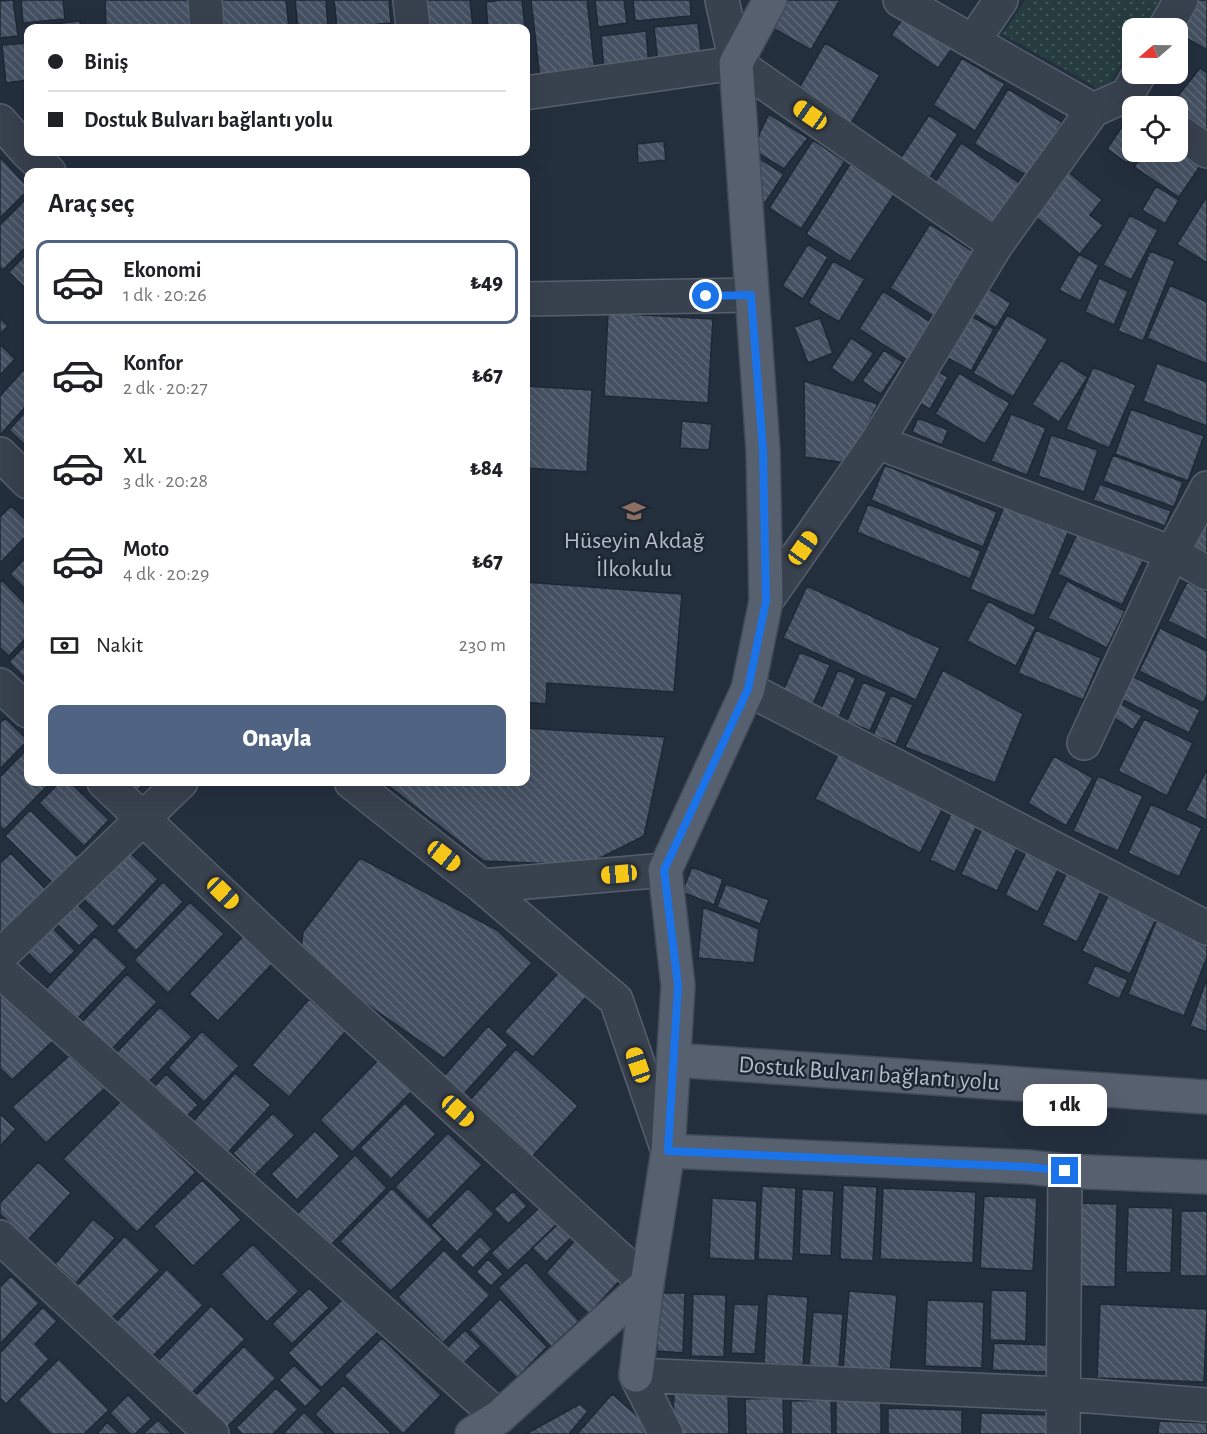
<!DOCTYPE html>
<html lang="tr">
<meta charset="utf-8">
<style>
:root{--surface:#fff;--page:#f6f6f6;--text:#202124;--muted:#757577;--line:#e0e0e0;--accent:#506383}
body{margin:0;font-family:"Alegreya Sans",sans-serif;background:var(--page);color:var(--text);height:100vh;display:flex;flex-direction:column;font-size:22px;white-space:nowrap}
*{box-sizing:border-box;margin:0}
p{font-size:20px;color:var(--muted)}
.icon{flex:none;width:33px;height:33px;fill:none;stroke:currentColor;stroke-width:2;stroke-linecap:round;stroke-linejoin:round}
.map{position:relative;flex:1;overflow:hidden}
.drawer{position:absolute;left:24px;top:168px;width:506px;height:618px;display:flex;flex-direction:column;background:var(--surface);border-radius:12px;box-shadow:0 6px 24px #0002}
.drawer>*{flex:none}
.guide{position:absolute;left:24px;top:24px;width:506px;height:132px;border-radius:12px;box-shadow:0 6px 24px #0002;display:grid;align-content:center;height:132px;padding:0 24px;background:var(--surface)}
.needle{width:39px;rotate:250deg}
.buttons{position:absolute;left:1122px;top:18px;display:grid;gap:12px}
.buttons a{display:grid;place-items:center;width:66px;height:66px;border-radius:12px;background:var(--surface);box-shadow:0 6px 24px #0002;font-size:30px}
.end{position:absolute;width:27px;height:27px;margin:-14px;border:8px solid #1a73e8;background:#fff;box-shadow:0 0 0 3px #fff}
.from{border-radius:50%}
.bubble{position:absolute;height:42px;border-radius:12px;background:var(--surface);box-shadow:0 6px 24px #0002;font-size:20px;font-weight:800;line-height:42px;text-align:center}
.car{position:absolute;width:18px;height:36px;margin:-18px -9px;border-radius:8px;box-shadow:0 0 4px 2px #0007;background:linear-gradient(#f5c518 24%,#345 0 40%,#f5c518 0 76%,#345 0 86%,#f5c518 0)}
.guide b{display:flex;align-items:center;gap:21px;height:57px;font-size:22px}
.guide b+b{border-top:2px solid var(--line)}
.guide i{width:15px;height:15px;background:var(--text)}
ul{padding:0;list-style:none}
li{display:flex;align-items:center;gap:18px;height:84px;margin:0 12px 9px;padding:0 12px;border:3px solid transparent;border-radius:12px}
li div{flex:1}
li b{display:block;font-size:22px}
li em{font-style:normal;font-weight:800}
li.active{border-color:var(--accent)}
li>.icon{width:54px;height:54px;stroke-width:1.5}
h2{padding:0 24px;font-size:27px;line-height:72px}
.pay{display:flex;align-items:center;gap:15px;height:66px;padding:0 24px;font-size:22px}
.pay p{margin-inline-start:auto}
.action{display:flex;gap:12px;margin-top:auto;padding:12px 24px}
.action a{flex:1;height:69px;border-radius:12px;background:var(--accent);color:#fff;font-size:24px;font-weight:800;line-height:69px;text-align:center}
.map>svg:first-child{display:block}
.park{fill:url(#park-dots)}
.building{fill:url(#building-back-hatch);stroke:#1f2835;stroke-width:1.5}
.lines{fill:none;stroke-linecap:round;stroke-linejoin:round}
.minor-casing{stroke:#565f6c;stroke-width:36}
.major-casing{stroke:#414a57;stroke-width:36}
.minor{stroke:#38414e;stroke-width:33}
.major{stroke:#56606e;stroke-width:33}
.route{stroke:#1a73e8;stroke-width:8}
.labels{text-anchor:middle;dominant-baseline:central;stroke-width:5;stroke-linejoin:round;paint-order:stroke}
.poi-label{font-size:24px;fill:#b4bcc9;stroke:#1d2633}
.street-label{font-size:24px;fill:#b4bcc9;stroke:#1d2633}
</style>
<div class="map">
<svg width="1207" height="1434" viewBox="0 0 1207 1434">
<defs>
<pattern id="park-dots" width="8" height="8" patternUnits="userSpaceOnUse" patternTransform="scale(1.5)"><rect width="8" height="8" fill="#263c3f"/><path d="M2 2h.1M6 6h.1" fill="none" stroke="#435659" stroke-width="1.8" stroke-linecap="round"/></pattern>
<pattern id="building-back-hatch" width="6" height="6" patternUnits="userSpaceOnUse" patternTransform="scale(1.5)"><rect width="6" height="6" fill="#455162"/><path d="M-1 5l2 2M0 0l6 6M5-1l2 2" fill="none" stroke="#5d6877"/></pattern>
</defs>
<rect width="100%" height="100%" fill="#242f3e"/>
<path class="park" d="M 1026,0 L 1161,0 L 1144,28 L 1132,28 L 1132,47 L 1105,92 L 1002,34 Z"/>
<path class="building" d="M 13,0 L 18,36 L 0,38 L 0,1 Z
M 21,0 L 63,0 L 65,19 L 23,23 Z
M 105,0 L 192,0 L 193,28 L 106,28 Z
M 215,0 L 286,0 L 289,28 L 219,28 Z
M 295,0 L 326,0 L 328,27 L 298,28 Z
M 334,0 L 389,0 L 391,23 L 337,28 Z
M 419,0 L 470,0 L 473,28 L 417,28 Z
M 501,0 L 522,0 L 525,28 L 488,28 L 486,2 Z
M 531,0 L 587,0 L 595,72 L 540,78 Z
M 595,0 L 624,0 L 627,23 L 598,27 Z
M 633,0 L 690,0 L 691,16 L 635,21 Z
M 787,0 L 840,0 L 811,50 L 771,27 Z
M 1185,0 L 1207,0 L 1207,50 L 1178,33 Z
M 907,13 L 954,46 L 938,68 L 891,35 Z
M 80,21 L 81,28 L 36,28 L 36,26 Z
M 698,23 L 702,60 L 658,64 L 654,27 Z
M 525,30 L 530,77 L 525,78 Z
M 646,31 L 649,66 L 604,71 L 601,36 Z
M 28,43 L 28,80 L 6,83 L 2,45 Z
M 825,43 L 880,75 L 850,125 L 796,93 Z
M 962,58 L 1005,84 L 975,131 L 933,105 Z
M 1200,68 L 1207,73 L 1207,136 L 1178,112 L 1178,106 L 1170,106 Z
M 1008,89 L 1062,122 L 1029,177 L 974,144 Z
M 769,114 L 808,138 L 784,169 L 755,151 L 760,132 Z
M 929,115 L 958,134 L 927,182 L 898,162 Z
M 1127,119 L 1132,123 L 1132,152 L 1134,152 L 1127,163 L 1107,149 Z
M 1178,134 L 1207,156 L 1179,197 L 1134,167 L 1145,152 L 1178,152 Z
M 813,140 L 845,161 L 801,229 L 769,208 Z
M 664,141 L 666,160 L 638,163 L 637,144 Z
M 961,143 L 1021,184 L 993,225 L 934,184 Z
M 754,155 L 784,174 L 765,203 L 758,198 Z
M 0,157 L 28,187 L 28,190 L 0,218 Z
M 850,164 L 895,193 L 850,262 L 806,234 Z
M 1060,165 L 1102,200 L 1090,215 L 1103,225 L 1080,254 L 1025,208 Z
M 1156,186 L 1179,200 L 1165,224 L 1142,210 Z
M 1207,196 L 1207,263 L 1177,244 Z
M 28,197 L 28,245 L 3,270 L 0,267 L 0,225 Z
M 1130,215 L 1158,230 L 1131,280 L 1103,265 Z
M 930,224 L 974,252 L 933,316 L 890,288 Z
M 808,244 L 828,257 L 803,299 L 782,286 Z
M 1150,251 L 1175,261 L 1143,341 L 1118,331 Z
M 28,252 L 28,291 L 9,272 Z
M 1079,254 L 1099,265 L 1080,301 L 1059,290 Z
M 833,261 L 865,279 L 839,322 L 808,303 Z
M 1099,278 L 1128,291 L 1114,325 L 1085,312 Z
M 979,283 L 1011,303 L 996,328 L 964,308 Z
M 1170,285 L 1207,302 L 1207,364 L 1147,338 Z
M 883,291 L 934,324 L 910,362 L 859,329 Z
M 962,311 L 994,329 L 971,371 L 939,353 Z
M 608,313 L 713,319 L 708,403 L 604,396 Z
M 1007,315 L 1048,339 L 1013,397 L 973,373 Z
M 0,318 L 8,326 L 0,334 Z
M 820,318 L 833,353 L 808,363 L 794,327 Z
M 851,338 L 874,353 L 853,383 L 831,368 Z
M 1,345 L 15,359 L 0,375 L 0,346 Z
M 884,350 L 903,362 L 881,394 L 862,381 Z
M 1061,360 L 1088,377 L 1059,422 L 1032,404 Z
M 1157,363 L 1207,382 L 1207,426 L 1143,401 Z
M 28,365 L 28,404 L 0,435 L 0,396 Z
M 1093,367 L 1136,385 L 1109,448 L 1066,429 Z
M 937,371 L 948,377 L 930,409 L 919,403 Z
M 959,373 L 1010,403 L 985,444 L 935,414 Z
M 804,381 L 878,404 L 847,463 L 805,457 Z
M 525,386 L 592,390 L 587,472 L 525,468 Z
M 28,409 L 28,448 L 9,430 Z
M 1131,409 L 1204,436 L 1188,481 L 1115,454 Z
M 1011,414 L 1046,428 L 1027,475 L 991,461 Z
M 918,418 L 948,430 L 942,445 L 912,432 Z
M 682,421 L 712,424 L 709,450 L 680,448 Z
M 1051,435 L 1098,450 L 1084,492 L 1038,476 Z
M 1113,455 L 1183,482 L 1174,507 L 1103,481 Z
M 885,465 L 997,512 L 983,547 L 871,500 Z
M 1100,484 L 1171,511 L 1165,526 L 1093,500 Z
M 868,504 L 981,551 L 970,579 L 857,532 Z
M 1005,504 L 1069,530 L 1034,616 L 970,589 Z
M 11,506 L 28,522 L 28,534 L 0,563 L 0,517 Z
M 1207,512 L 1207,553 L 1191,545 Z
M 1080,528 L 1144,559 L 1122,605 L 1058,574 Z
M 28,555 L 28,592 L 10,574 Z
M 2,580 L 28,607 L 28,636 L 9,656 L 0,648 L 0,582 Z
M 1067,581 L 1125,611 L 1107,648 L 1048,618 Z
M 525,582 L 682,594 L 674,692 L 547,683 L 546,704 L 525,702 Z
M 1187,582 L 1207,592 L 1207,640 L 1168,621 Z
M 807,586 L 940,648 L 916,700 L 783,638 Z
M 988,601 L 1036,627 L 1016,666 L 967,641 Z
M 1160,628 L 1207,651 L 1207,695 L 1203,703 L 1139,671 Z
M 1036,630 L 1101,658 L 1083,700 L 1018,673 Z
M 28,642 L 28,681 L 9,662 Z
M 800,652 L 830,665 L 813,704 L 783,691 Z
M 838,670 L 856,678 L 839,717 L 821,709 Z
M 943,670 L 1023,714 L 995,783 L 905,747 Z
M 1130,675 L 1200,710 L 1189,733 L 1119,698 Z
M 863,682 L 887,692 L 870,731 L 847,721 Z
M 891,695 L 913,705 L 896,744 L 873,735 Z
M 1117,701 L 1142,716 L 1133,730 L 1109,715 Z
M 5,718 L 28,740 L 0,769 L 0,723 Z
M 1144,719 L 1193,743 L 1167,796 L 1118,771 Z
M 525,728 L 665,737 L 644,836 L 586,865 L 484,861 L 384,782 L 525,782 Z
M 28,748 L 28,782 L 51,782 L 4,830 L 0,826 L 0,777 Z
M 840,751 L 945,804 L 920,853 L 815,799 Z
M 1054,756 L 1093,778 L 1066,826 L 1028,803 Z
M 1207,769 L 1207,820 L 1186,810 Z
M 1098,776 L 1143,796 L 1118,851 L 1073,831 Z
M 60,782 L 70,782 L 109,820 L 84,846 L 39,803 Z
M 127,782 L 145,782 L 137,791 Z
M 1151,804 L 1202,828 L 1179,877 L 1128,853 Z
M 955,805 L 981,817 L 955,872 L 930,860 Z
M 30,810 L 79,858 L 54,884 L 5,836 Z
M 986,820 L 1022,838 L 997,891 L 961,874 Z
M 1031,842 L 1064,857 L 1038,912 L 1005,895 Z
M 124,847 L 158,879 L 113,927 L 79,895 Z
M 11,853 L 50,894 L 6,936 L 0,929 L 0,863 Z
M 360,858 L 497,930 L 532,963 L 444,1058 L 352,994 L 301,949 L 303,932 Z
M 1070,866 L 1105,883 L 1077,942 L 1042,925 Z
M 692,867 L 723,879 L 714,905 L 682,892 Z
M 163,882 L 183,902 L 136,951 L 116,931 Z
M 726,884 L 769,900 L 760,924 L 717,907 Z
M 1109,894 L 1157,917 L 1130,974 L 1082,951 Z
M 71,898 L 99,926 L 79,946 L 51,918 Z
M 190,902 L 224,934 L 168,993 L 134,960 Z
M 703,907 L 759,929 L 754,963 L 698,958 Z
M 1156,921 L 1207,942 L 1207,957 L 1184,1016 L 1128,994 Z
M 48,923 L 75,951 L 50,975 L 23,948 Z
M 246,933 L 275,961 L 218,1021 L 189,994 Z
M 95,936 L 127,967 L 75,1021 L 44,991 Z
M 1095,965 L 1128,980 L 1119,999 L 1087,984 Z
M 561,970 L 588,995 L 533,1057 L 504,1032 Z
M 127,974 L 157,1002 L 112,1049 L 82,1022 Z
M 1207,978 L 1207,1032 L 1190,1026 Z
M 0,991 L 54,1040 L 12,1080 L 0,1068 Z
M 309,999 L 346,1031 L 289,1097 L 252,1065 Z
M 160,1007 L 192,1037 L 147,1084 L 116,1053 Z
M 488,1026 L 508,1045 L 463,1095 L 443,1077 Z
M 202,1031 L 239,1066 L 204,1102 L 168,1068 Z
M 516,1049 L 578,1106 L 531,1158 L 469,1101 Z
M 69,1056 L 105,1088 L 46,1143 L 12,1107 Z
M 382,1056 L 415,1088 L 352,1152 L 320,1120 Z
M 235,1073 L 271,1105 L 226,1155 L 191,1124 Z
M 166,1074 L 198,1105 L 184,1119 L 152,1089 Z
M 122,1100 L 196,1172 L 137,1232 L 63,1159 Z
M 405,1103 L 436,1134 L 391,1179 L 360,1148 Z
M 273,1113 L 295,1135 L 255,1175 L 233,1153 Z
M 0,1114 L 16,1129 L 0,1146 Z
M 315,1131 L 340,1156 L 297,1200 L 271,1174 Z
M 448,1133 L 482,1165 L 428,1220 L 395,1187 Z
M 355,1155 L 387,1188 L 328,1248 L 295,1216 Z
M 38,1162 L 71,1193 L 28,1240 L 0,1214 L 0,1203 Z
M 202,1180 L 241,1220 L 193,1266 L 154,1226 Z
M 843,1185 L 877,1187 L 873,1261 L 840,1259 Z
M 762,1186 L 796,1188 L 793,1261 L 758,1259 Z
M 392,1188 L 443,1239 L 391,1291 L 340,1241 Z
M 468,1188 L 494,1214 L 457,1252 L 431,1225 Z
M 883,1188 L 976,1192 L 973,1263 L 880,1259 Z
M 802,1189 L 834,1191 L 831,1256 L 799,1254 Z
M 513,1191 L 527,1206 L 508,1224 L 494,1209 Z
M 984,1196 L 1037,1198 L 1033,1271 L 980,1268 Z
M 712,1198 L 757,1201 L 755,1261 L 709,1258 Z
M 1068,1203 L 1117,1204 L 1115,1287 L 1066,1286 Z
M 540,1207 L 557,1225 L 508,1271 L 491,1253 Z
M 1128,1207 L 1173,1208 L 1171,1273 L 1126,1272 Z
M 1181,1211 L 1207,1211 L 1207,1276 L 1180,1276 Z
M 93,1219 L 115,1238 L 76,1283 L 55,1264 Z
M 558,1223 L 572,1237 L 546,1262 L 532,1248 Z
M 125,1236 L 160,1270 L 109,1321 L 75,1288 Z
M 480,1236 L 492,1249 L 473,1268 L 460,1256 Z
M 577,1238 L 621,1279 L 589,1314 L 546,1273 Z
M 253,1244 L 299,1291 L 267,1322 L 221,1274 Z
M 444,1250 L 490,1295 L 443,1343 L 398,1297 Z
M 488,1259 L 503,1274 L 491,1286 L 476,1272 Z
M 526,1262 L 579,1321 L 551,1347 L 498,1288 Z
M 167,1269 L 203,1305 L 148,1361 L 112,1326 Z
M 11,1276 L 39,1303 L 0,1344 L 0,1287 Z
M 309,1288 L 329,1308 L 292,1344 L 272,1324 Z
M 991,1290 L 1027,1291 L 1026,1341 L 990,1340 Z
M 849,1291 L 897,1295 L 890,1374 L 843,1369 Z
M 658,1293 L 685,1293 L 683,1353 L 657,1351 Z
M 693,1294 L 726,1295 L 724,1357 L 691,1356 Z
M 767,1294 L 808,1297 L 803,1366 L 764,1363 Z
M 345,1297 L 378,1332 L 321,1388 L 288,1353 Z
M 500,1299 L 547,1347 L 517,1378 L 469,1330 Z
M 927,1300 L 984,1302 L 982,1368 L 925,1366 Z
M 734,1304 L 759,1305 L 755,1354 L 731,1353 Z
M 1100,1304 L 1207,1309 L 1204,1382 L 1097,1378 Z
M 211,1306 L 245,1339 L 187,1398 L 154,1365 Z
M 43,1307 L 57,1321 L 35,1344 L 49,1359 L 6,1404 L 0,1398 L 0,1353 Z
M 813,1312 L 843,1314 L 839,1368 L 809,1365 Z
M 465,1330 L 481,1346 L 463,1364 L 447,1348 Z
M 382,1338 L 441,1395 L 403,1434 L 344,1376 Z
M 994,1343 L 1048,1345 L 1048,1372 L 992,1370 Z
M 244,1346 L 276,1378 L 226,1428 L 194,1397 Z
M 59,1359 L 109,1410 L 84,1434 L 51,1434 L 18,1400 Z
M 294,1365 L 321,1391 L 305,1407 L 279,1380 Z
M 343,1385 L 392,1434 L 335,1434 L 315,1414 Z
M 276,1388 L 298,1409 L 273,1434 L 242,1434 L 236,1428 Z
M 728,1393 L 729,1434 L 682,1434 L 673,1416 L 674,1394 Z
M 612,1394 L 654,1430 L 650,1434 L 577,1434 Z
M 128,1395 L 151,1419 L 135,1434 L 130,1434 L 110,1413 Z
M 783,1398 L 784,1434 L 746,1434 L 745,1399 Z
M 831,1400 L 832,1434 L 791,1434 L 791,1401 Z
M 836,1400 L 881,1400 L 881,1434 L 836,1434 Z
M 580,1404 L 588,1411 L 569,1434 L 526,1434 Z
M 888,1408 L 962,1410 L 962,1434 L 888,1434 Z
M 304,1412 L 326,1434 L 283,1434 Z
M 981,1413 L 1049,1415 L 1048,1434 L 980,1434 Z
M 158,1420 L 172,1434 L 143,1434 Z
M 1159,1421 L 1207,1423 L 1207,1434 L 1158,1434 Z
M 107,1422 L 120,1434 L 97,1434 Z"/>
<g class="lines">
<g class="minor-casing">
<path id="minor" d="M 205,0 L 207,28
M 410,0 L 413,28
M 722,0 L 736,63 L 996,245
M 900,0 L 1093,110
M 1165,28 L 1181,0
M 974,40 L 1001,0
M 525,93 L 736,63
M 0,121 L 27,152 L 49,172
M 1178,131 L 1207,151
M 525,299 L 751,295
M 877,442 L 1172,553 L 1207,573
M 0,454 L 28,482
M 766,601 L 877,442 L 996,245 L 1093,110 L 1127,95 L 1139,74
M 0,685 L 28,711
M 748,689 L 1207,928
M 1084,743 L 1172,553 L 1207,488
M 104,782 L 286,954 L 647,1284
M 351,782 L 482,886 L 616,1000 L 668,1151
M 482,886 L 665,870
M 0,956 L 181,782
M 0,971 L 499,1417
M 0,1237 L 212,1434
M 666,1434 L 636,1375 L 1063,1394 L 1207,1405
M 1063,1434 L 1065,1171"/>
</g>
<g class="major-casing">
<path id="major" d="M 674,1060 L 1207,1097
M 668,1151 L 1029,1167 L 1065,1171 L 1207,1177
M 636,1375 L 647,1284 L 668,1151 L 678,986 L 665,870 L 748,689 L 766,601 L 763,450 L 736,63 L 770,0
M 472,1434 L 499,1417 L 647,1284"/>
</g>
<use href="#minor" class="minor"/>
<use href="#major" class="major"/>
</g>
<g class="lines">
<path class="route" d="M 706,296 L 751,295 L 763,450 L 766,601 L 748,689 L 664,870 L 678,986 L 668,1151 L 1029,1167 L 1065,1171"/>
</g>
<defs>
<g id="school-bare" transform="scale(1.8)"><path d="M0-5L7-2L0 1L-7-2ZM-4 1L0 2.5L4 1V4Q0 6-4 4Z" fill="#8d6e63" stroke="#1d2633" stroke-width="2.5" paint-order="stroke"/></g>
</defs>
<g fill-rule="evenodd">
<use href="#school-bare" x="634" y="511"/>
</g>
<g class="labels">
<g class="poi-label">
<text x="634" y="541">Hüseyin Akdağ<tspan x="634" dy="28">İlkokulu</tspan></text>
</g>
<g class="street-label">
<text transform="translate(869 1074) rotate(4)">Dostuk Bulvarı bağlantı yolu</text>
</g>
</g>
</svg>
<div class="buttons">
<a><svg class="needle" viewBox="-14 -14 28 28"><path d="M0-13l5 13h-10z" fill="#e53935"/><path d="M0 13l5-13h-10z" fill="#757577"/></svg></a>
<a><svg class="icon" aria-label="locate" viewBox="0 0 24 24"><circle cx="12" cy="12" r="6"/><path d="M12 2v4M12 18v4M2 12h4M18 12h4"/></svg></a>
</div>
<i class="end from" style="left:706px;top:296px"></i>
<i class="end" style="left:1065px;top:1171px"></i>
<div class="bubble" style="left:1023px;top:1084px;width:84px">1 dk</div>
<i class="car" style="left:810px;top:115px;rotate:305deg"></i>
<i class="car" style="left:803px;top:548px;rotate:35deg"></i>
<i class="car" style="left:444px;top:856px;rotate:128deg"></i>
<i class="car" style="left:619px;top:874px;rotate:265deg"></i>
<i class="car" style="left:223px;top:893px;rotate:134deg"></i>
<i class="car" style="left:638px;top:1065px;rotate:341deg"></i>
<i class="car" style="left:458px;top:1111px;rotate:132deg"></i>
<div class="guide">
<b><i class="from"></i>Biniş</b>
<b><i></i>Dostuk Bulvarı bağlantı yolu</b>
</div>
<section class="drawer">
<h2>Araç seç</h2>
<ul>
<li class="active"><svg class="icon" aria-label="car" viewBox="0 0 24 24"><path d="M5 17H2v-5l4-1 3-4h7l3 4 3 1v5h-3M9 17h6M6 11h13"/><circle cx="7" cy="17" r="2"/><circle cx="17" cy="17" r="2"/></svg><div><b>Ekonomi</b><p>1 dk · 20:26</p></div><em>₺49</em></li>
<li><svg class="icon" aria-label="car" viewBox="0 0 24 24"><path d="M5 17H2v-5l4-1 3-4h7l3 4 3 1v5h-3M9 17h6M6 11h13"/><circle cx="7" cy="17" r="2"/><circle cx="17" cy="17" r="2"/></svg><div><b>Konfor</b><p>2 dk · 20:27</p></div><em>₺67</em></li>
<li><svg class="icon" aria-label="car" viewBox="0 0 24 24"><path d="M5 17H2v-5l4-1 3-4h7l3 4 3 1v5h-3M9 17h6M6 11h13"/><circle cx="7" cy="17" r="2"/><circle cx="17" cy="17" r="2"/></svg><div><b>XL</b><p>3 dk · 20:28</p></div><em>₺84</em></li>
<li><svg class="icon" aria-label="car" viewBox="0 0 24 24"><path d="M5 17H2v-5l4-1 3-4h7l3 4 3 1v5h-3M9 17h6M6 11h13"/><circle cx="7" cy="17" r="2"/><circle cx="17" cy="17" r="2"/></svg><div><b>Moto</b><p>4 dk · 20:29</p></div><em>₺67</em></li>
</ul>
<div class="pay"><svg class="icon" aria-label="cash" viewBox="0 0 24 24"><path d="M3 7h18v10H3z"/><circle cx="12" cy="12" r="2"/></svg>Nakit<p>230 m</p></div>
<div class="action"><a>Onayla</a></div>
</section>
</div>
